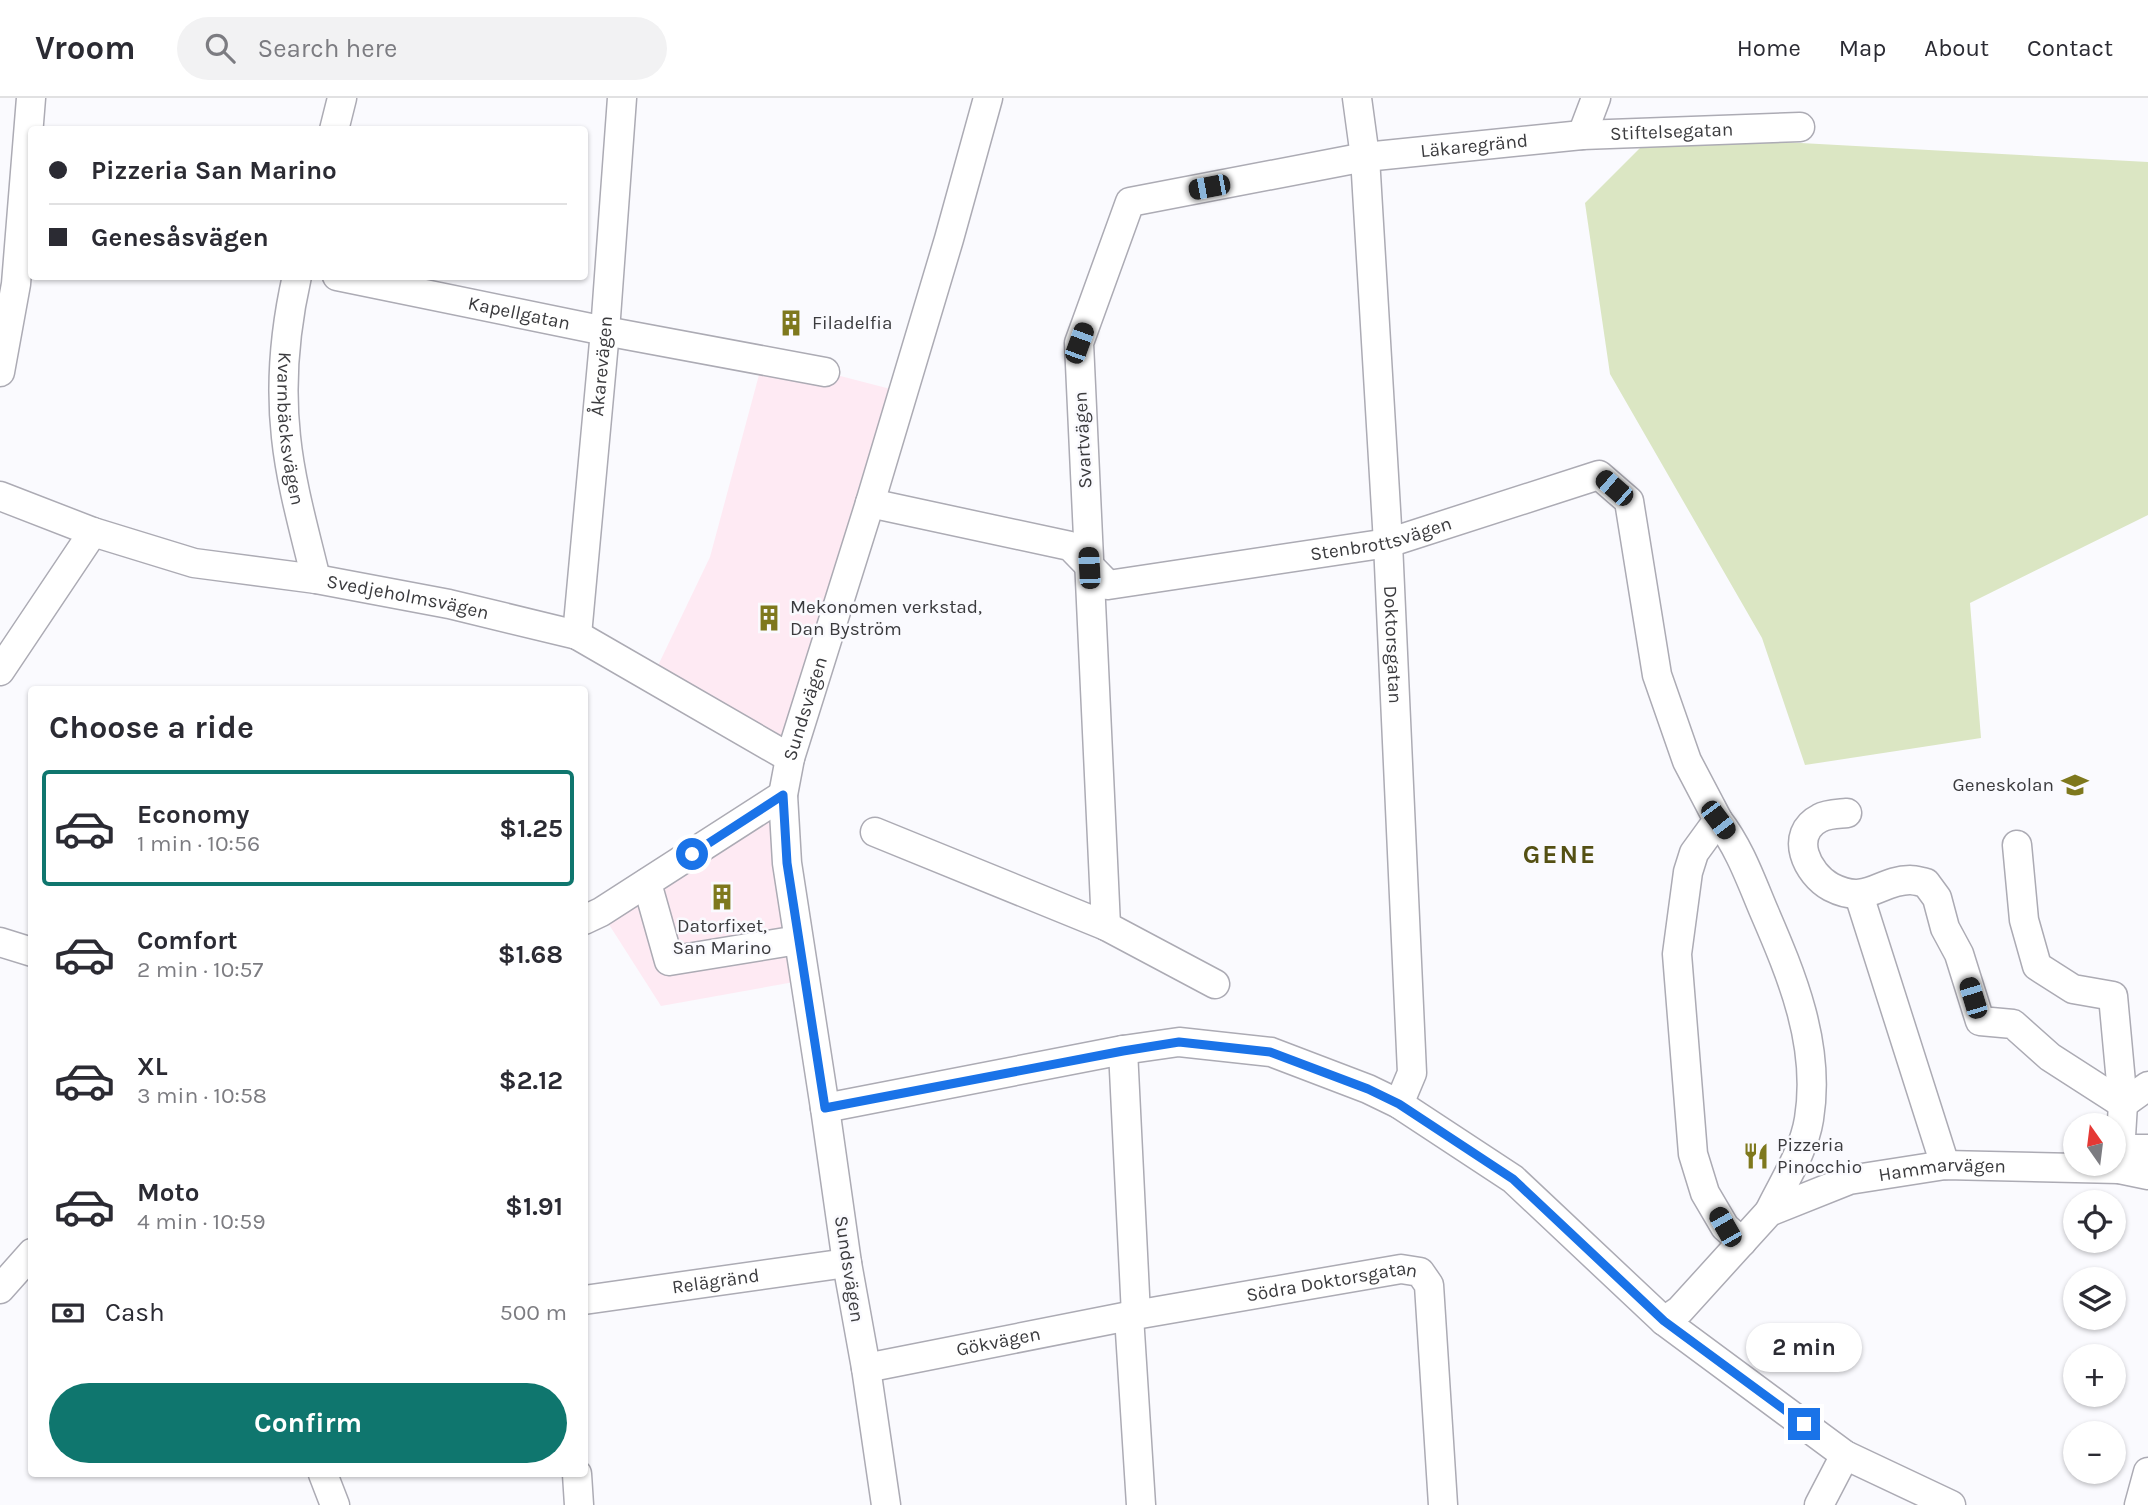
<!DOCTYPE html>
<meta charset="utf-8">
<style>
:root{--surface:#fff;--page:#f2f2f3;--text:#2b2b33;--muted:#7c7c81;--line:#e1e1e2;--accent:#0f766e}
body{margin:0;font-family:Karla,sans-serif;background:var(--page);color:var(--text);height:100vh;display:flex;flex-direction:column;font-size:26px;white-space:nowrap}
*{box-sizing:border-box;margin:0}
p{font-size:23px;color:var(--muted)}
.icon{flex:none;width:38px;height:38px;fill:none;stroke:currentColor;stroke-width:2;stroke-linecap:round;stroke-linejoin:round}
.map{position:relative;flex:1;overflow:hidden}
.side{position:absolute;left:28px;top:588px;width:560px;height:791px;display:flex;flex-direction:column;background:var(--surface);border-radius:7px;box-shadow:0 2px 5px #0004}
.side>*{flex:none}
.banner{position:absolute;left:28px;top:28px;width:560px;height:154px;border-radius:7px;box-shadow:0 2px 5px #0004;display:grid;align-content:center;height:154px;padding:0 21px;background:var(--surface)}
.needle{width:46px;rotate:346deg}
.tools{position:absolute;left:2063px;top:1015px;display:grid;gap:14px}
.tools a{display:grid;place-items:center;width:63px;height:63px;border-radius:50%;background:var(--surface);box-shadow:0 2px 5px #0004;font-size:35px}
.end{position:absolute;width:32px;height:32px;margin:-16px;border:9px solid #1a73e8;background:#fff;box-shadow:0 0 0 4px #fff}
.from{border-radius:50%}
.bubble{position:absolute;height:49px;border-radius:24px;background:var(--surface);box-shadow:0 2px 5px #0004;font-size:23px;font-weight:700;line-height:49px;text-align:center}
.car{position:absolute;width:21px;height:42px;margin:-21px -10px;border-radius:9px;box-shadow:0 0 5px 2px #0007;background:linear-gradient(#222 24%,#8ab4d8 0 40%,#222 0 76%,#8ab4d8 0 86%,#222 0)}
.banner b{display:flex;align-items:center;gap:24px;height:66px;font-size:26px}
.banner b+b{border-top:2px solid var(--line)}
.banner i{width:18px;height:18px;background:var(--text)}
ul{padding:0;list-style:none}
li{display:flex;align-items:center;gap:21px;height:116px;margin:0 14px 10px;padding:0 7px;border:4px solid transparent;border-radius:7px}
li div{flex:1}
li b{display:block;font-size:26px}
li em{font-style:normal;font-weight:700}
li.active{border-color:var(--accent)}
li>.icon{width:63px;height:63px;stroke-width:1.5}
h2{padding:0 21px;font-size:32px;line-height:84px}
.pay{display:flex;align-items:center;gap:18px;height:77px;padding:0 21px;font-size:26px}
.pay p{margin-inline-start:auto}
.button{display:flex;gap:14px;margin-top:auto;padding:14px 21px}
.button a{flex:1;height:80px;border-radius:42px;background:var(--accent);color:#fff;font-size:28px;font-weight:700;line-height:80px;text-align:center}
header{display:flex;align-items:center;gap:42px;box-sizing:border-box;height:98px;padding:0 35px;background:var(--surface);border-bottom:2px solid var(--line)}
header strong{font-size:33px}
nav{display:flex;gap:38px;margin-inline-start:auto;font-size:24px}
.search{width:490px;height:63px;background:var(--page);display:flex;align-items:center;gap:18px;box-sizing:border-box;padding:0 24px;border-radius:38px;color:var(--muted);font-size:26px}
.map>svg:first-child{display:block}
.commercial{fill:#feeaf3}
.green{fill:#dbe6c3}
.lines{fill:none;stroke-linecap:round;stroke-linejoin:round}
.minor-casing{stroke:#acabb4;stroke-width:31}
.minor{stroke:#fff;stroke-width:28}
.route{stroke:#1a73e8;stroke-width:9}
.labels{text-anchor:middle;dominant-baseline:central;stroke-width:5;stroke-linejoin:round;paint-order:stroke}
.street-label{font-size:19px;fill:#3b3b3e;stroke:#fafafe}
.poi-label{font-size:19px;fill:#3b3b3e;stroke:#fafafe;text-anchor:start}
.district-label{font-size:26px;font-weight:bold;letter-spacing:2px;fill:#545013;stroke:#fafafe}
</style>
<header>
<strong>Vroom</strong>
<div class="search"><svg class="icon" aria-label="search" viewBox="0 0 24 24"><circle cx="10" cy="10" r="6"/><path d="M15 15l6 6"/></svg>Search here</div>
<nav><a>Home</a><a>Map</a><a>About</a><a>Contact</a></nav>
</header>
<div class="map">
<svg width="2148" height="1407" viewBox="0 0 2148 1407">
<rect width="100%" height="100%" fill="#fafafe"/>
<path class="commercial" d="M 763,262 L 825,274 L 902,294 L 790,660 L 652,580 L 710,459 Z
M 783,697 L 805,882 L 661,908 L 601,814 Z"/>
<path class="green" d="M 1653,37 L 2148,64 L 2148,417 L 1970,505 L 1981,640 L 1805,667 L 1762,540 L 1610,276 L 1585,105 Z"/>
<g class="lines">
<g class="minor-casing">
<g id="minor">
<path id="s1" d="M 1357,0 L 1365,59 L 1388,445 L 1412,975 L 1399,1006"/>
<path d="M 334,32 L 342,0"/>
<path d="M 1582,37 L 1596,0"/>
<path id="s2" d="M 297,178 C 285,231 280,285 286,339 C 291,387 305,435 316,481"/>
<path id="s3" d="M 337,178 L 605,233 L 825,274"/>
<path d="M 0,274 L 16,186 L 31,0"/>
<path id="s4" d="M 0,398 L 93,434 L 194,465 L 316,481 L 449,506 L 577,537 L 790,660"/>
<path id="s5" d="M 870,405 L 1070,448 L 1108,487 L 1388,445 L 1599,377 L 1629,403 L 1657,577 L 1687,663 L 1718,722 L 1694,755 L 1688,774 L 1677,856 L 1693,1056 L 1705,1095 L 1725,1129 L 1742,1144"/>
<path id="s6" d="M 577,537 L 605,233 L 622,0"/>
<path d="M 0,573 L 93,434"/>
<path d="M 1847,715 C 1838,716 1827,716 1820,720 C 1788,736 1807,776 1831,789 C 1868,808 1879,782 1910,782 C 1915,782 1921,784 1926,785 L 1937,800 L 1945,830 L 1959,856 L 1980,923 L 2013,926 L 2050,959 L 2123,1006 L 2148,988"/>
<path d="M 1718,722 C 1739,749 1750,780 1763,811 C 1792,878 1821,947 1809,1021 C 1804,1053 1783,1085 1769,1114"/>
<path id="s7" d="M 875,734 L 1106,828 L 1079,245 L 1130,104 L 1365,59 L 1582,37 L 1800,29"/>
<path d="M 2017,747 L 2024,822 L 2037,868 L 2073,891 L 2113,898 L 2123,1006 L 2119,1071"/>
<path d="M 647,785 L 669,863 L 798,842"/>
<path d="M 1859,797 L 1945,1067"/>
<path d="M 584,822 L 601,814 L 783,697"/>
<path d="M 1106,828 L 1215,886"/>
<path d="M 0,844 L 32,854"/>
<path d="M 1123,952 L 1136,1217 L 1129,1218 L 1141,1407"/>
<path d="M 825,1010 L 1123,952 L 1179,944 L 1271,954 L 1368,991 L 1399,1006 L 1513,1081 L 1664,1223 L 1845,1357 L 1951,1407"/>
<path d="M 2120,1051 L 2148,1051"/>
<path d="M 0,1191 L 32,1155"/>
<path id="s8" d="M 584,1202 L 847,1165"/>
<path id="s9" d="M 1664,1223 L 1680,1212 L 1769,1114 L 1849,1082 L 1945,1067 L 2119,1071 L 2148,1077"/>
<path id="s10" d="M 866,1270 L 1129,1218 L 1401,1171 L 1420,1174 L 1429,1187 L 1443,1407"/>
<path d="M 323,1376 L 335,1407"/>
<path d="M 577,1376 L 579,1407"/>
<path id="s11" d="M 886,1407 L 866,1270 L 847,1165 L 825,1010 L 787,765 L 783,697 L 790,660 L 870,405 L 949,141 L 988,0"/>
<path d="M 1819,1407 L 1845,1357"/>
<path d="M 2139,1407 L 2148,1374"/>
</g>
</g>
<use href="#minor" class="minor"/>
</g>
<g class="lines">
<path class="route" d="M 692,756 L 783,697 L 787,765 L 825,1010 L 1123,953 L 1179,944 L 1270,954 L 1368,991 L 1399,1006 L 1513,1081 L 1664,1223 L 1804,1326"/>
</g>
<defs>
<g id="building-bare" transform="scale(2.1)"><path d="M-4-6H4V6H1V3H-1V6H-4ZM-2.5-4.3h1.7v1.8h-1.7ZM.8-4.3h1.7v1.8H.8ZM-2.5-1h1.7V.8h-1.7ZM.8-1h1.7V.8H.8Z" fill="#7e781d" stroke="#fafafe" stroke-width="2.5" paint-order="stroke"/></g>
<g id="school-bare" transform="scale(2.1)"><path d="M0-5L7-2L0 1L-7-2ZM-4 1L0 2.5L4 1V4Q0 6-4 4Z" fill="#7e781d" stroke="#fafafe" stroke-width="2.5" paint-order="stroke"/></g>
<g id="restaurant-bare" transform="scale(2.1)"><path d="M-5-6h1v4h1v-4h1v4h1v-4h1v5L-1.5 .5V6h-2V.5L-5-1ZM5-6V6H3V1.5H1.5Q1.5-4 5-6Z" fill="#7e781d" stroke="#fafafe" stroke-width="2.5" paint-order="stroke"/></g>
</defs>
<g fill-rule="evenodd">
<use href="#building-bare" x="791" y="225"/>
<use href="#building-bare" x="769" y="520"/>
<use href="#school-bare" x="2075" y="687"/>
<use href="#building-bare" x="722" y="799"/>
<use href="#restaurant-bare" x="1756" y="1058"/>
</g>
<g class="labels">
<g class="street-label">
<text stroke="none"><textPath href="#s7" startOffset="1530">Stiftelsegatan</textPath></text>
<text stroke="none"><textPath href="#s7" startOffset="1332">Läkaregränd</textPath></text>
<text stroke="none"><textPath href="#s3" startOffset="186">Kapellgatan</textPath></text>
<text stroke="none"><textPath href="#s6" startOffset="270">Åkarevägen</textPath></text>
<text stroke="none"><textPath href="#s2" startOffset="154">Kvarnbäcksvägen</textPath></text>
<text transform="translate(1083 342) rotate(-93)">Svartvägen</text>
<text stroke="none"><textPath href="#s5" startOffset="536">Stenbrottsvägen</textPath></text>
<text stroke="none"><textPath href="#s4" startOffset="422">Svedjeholmsvägen</textPath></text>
<text stroke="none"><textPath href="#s1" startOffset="548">Doktorsgatan</textPath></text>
<text stroke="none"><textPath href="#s11" startOffset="807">Sundsvägen</textPath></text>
<text stroke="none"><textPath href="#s9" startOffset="332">Hammarvägen</textPath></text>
<text transform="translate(849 1171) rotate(81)">Sundsvägen</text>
<text stroke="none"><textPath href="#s8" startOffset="133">Relägränd</textPath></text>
<text stroke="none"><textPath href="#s10" startOffset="474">Södra Doktorsgatan</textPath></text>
<text stroke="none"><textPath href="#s10" startOffset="135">Gökvägen</textPath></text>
</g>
<g class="poi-label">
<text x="812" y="225">Filadelfia</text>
<text x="790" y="509">Mekonomen verkstad,<tspan x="790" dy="22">Dan Byström</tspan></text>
<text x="2054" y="687" text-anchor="end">Geneskolan</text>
<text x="722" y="828" text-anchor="middle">Datorfixet,<tspan x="722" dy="22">San Marino</tspan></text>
<text x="1777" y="1047">Pizzeria<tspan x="1777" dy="22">Pinocchio</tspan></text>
</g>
<g class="district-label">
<text x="1560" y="756">GENE</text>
</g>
</g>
</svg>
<div class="tools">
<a><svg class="needle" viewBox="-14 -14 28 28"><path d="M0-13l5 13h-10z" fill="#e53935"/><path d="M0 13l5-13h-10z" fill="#7c7c81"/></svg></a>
<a><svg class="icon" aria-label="locate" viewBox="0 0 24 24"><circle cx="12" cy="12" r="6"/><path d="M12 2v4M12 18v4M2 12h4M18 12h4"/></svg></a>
<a><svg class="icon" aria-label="layers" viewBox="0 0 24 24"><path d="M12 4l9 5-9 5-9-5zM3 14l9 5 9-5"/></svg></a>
<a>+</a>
<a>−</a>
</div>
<i class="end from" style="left:692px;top:756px"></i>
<i class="end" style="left:1804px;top:1326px"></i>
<div class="bubble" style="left:1746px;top:1225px;width:116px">2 min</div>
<i class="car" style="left:1209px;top:89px;rotate:259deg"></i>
<i class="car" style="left:1079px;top:245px;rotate:20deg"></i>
<i class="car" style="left:1614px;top:390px;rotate:311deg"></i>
<i class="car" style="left:1089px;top:470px;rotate:357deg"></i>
<i class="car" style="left:1718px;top:722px;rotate:143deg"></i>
<i class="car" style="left:1973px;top:900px;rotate:343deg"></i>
<i class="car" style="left:1725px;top:1129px;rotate:330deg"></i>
<div class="banner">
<b><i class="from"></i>Pizzeria San Marino</b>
<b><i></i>Genesåsvägen</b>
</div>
<section class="side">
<h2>Choose a ride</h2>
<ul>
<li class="active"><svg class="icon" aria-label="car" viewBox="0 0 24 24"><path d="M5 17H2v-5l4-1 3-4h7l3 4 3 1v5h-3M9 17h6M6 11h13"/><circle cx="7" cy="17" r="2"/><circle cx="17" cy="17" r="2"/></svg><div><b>Economy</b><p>1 min · 10:56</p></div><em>$1.25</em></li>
<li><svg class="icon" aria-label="car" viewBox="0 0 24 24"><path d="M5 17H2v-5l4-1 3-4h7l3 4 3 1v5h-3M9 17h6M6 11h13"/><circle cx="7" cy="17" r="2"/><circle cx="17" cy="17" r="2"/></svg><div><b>Comfort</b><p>2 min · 10:57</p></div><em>$1.68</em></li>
<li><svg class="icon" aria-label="car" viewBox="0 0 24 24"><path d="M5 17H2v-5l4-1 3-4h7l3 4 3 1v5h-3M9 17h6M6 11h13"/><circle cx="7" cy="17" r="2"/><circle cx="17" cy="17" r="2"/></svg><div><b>XL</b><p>3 min · 10:58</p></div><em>$2.12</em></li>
<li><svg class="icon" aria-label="car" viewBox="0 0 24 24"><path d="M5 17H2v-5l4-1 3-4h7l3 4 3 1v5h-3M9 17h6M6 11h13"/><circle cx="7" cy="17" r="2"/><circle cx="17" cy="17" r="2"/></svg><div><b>Moto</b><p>4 min · 10:59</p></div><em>$1.91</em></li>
</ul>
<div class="pay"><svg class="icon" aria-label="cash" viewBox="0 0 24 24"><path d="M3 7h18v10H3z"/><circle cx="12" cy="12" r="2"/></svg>Cash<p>500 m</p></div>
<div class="button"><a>Confirm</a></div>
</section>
</div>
